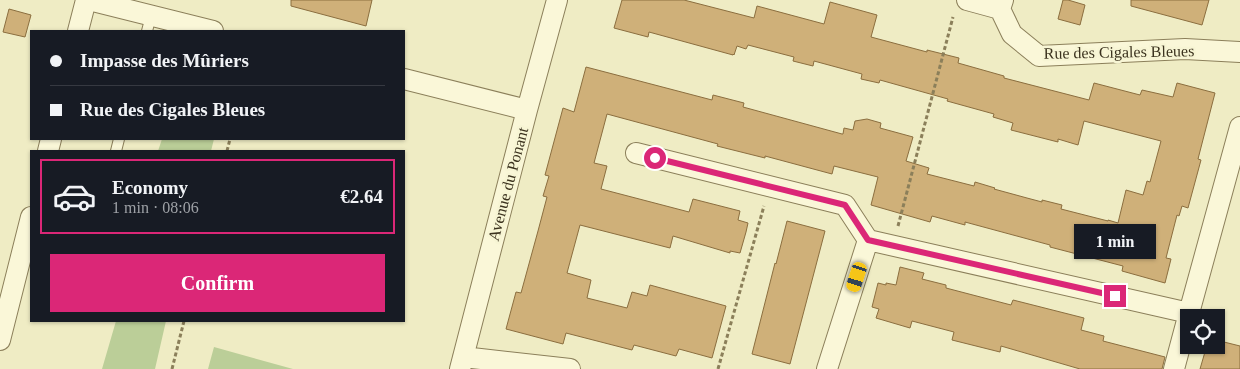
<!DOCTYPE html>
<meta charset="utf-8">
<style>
:root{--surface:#171b24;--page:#20242c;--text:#f1f3f6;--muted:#9ea1a6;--line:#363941;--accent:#db2777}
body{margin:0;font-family:Georgia,serif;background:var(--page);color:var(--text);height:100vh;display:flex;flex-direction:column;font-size:19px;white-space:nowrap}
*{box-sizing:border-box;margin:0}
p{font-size:16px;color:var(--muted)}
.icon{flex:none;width:28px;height:28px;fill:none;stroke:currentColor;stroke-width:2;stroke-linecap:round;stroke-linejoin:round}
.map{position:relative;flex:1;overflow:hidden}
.side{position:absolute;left:30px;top:150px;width:375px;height:172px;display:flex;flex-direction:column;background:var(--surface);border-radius:0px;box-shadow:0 1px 4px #0004}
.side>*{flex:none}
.guide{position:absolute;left:30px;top:30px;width:375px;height:110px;border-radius:0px;box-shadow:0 1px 4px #0004;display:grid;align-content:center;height:110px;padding:0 20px;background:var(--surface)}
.controls{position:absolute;left:1180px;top:309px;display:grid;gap:10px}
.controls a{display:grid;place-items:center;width:45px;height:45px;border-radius:0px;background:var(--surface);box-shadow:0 1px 4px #0004;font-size:25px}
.end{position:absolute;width:22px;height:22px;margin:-11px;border:6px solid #db2777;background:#fff;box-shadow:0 0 0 2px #fff}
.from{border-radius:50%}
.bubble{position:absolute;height:35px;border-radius:0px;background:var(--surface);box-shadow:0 1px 4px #0004;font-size:16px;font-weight:700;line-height:35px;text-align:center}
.car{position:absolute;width:15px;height:30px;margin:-15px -8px;border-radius:6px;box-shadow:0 0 4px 1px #0007;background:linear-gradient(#f5c518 24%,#345 0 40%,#f5c518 0 76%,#345 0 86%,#f5c518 0)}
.guide b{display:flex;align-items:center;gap:18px;height:48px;font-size:19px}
.guide b+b{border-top:1px solid var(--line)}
.guide i{width:12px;height:12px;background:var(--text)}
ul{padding:9px 0 0;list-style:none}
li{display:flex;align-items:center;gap:15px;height:75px;margin:0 10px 8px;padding:0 10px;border:2px solid var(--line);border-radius:0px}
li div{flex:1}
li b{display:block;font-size:19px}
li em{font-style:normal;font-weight:700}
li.current{border-color:var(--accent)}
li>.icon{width:45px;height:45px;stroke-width:1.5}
.action{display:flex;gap:10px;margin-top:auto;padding:10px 20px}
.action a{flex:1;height:58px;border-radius:0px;background:var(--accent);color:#fff;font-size:20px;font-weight:700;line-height:58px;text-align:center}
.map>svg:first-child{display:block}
.green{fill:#bbce98}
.building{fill:#cfb079;stroke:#8b6e3f}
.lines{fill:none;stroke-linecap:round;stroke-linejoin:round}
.service-casing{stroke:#8b7f5a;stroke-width:12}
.minor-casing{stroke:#8b7f5a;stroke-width:22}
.path{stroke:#8b7f5a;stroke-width:3;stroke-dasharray:4 2.5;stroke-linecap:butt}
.service{stroke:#faf7d8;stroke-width:10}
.minor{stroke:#faf7d8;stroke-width:20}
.route{stroke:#db2777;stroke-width:6}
.labels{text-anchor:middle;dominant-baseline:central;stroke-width:5;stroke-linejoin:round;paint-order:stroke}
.street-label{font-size:16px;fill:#3b321e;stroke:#f7f5d4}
</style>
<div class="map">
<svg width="1240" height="369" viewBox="0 0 1240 369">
<rect width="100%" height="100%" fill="#efecc4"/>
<path class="green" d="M 162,139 L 214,139 L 211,151 L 158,151 Z
M 116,321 L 166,321 L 155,369 L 102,369 Z
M 214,347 L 293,369 L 208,369 Z"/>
<path class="building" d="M 291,0 L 372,0 L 366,26 L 291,6 Z
M 622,0 L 684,0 L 754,18 L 757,6 L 824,24 L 830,2 L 877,15 L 871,37 L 927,52 L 927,50 L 959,58 L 958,63 L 1004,76 L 1004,78 L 1089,100 L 1094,83 L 1140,95 L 1142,90 L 1173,97 L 1177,83 L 1215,93 L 1198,159 L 1201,160 L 1188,208 L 1182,206 L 1179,216 L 1177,215 L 1166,258 L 1171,259 L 1165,283 L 1122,271 L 1123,266 L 1050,247 L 1050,245 L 965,222 L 965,225 L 932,216 L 930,222 L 871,205 L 878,177 L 834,166 L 832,174 L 765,156 L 765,158 L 717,146 L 718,144 L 607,114 L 594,163 L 607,166 L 601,189 L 689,212 L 693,199 L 740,211 L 738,220 L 748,223 L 746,232 L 740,253 L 730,251 L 730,253 L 673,236 L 670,248 L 580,225 L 567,273 L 591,280 L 587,298 L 627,308 L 632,292 L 647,296 L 650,285 L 726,306 L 712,358 L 679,349 L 676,356 L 634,345 L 632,350 L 566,333 L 563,344 L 506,329 L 516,292 L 521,293 L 538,231 L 547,197 L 543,196 L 549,176 L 545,175 L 563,108 L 574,112 L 586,67 L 712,100 L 713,95 L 744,103 L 743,107 L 842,134 L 843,134 L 844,128 L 853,130 L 855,121 L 867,119 L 881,123 L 880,128 L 913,137 L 906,161 L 929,168 L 927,174 L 974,186 L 975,182 L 995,188 L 994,189 L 1027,198 L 1042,202 L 1042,200 L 1062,205 L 1061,209 L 1108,221 L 1108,220 L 1118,223 L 1126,190 L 1143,195 L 1147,181 L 1150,182 L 1161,141 L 1084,121 L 1078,145 L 1058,139 L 1058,142 L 1011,130 L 1013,123 L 993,117 L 994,114 L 947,101 L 948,99 L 880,80 L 879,83 L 861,79 L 862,74 L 814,61 L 813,66 L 793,61 L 794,57 L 748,45 L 746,49 L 737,46 L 734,55 L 733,54 L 733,55 L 649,32 L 648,37 L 614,28 Z
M 1063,0 L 1068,0 L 1085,5 L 1080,25 L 1058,19 Z
M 1131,0 L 1209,0 L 1202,25 L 1131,6 Z
M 9,9 L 31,15 L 25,37 L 3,32 Z
M 787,221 L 825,231 L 790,364 L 752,354 L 775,263 L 776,264 Z
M 900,267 L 924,273 L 922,279 L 946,285 L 946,288 L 1011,305 L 1013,300 L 1084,318 L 1081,330 L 1104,336 L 1103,341 L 1165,357 L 1162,369 L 1080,369 L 1001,346 L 1000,352 L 952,340 L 954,332 L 912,321 L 910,328 L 876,318 L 879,309 L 872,307 L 878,283 L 886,285 L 886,283 L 896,285 Z
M 1216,340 L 1240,346 L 1240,369 L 1200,369 L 1207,345 L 1216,345 Z"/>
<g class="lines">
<g class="service-casing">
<path id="service" d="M 147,31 L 151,16
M 116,151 L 119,139"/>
</g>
<g class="minor-casing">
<path id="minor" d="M 89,0 L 213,31
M 967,0 L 1000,9
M 1003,0 L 1000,9 L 1012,34 L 1039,56 L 1185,49 L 1240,52
M 78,31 L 86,0
M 404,79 L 527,110
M 48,151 L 51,139
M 636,153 L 845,205 L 868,240
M 0,340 L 31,217
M 463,357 L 570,369
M 460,369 L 527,110 L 557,0
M 827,369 L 868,240 L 1189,313 L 1240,127
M 1174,369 L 1189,313"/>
</g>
<path class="path" d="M 227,151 L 230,139
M 898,226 L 953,17
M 172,369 L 184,321
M 718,369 L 764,206"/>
<use href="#service" class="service"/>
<use href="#minor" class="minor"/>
</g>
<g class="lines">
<path class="route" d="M 655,158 L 845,205 L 868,240 L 1115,296"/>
</g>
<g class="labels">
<g class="street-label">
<text transform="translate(1119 52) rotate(-1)">Rue des Cigales Bleues</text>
<text transform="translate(508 184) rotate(-75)">Avenue du Ponant</text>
</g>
</g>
</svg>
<div class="controls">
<a><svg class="icon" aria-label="locate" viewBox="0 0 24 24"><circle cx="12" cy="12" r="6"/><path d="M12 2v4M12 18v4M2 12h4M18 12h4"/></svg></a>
</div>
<i class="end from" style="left:655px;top:158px"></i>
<i class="end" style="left:1115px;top:296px"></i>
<div class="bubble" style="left:1074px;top:224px;width:82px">1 min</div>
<i class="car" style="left:857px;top:277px;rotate:198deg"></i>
<div class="guide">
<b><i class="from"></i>Impasse des Mûriers</b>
<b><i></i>Rue des Cigales Bleues</b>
</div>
<section class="side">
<ul>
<li class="current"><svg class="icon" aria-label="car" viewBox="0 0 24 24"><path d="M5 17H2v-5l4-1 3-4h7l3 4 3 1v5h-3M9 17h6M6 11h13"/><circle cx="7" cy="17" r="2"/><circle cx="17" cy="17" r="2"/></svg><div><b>Economy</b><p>1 min · 08:06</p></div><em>€2.64</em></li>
</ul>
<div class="action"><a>Confirm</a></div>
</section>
</div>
